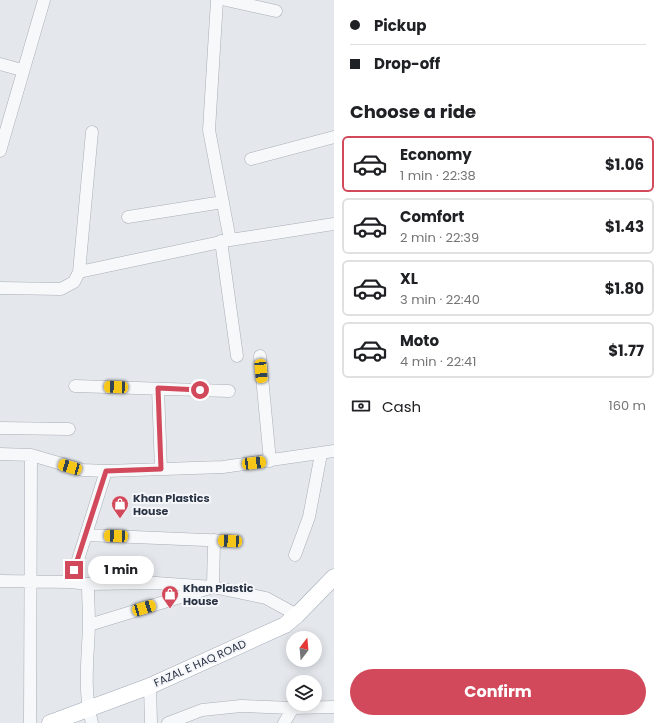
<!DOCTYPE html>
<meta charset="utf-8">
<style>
:root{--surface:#fff;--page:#f2f2f2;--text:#202124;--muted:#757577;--line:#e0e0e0;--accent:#d1495b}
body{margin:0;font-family:Poppins,sans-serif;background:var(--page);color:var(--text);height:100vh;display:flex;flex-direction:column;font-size:15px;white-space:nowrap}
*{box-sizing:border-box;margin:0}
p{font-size:13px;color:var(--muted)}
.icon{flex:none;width:22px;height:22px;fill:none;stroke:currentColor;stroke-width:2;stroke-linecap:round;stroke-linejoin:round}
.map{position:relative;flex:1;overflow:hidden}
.details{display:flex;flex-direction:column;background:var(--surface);width:328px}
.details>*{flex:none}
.guide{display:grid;align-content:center;height:88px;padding:0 16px;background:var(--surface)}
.needle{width:26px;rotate:16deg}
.tools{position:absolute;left:286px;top:631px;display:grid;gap:8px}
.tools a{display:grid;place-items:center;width:36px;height:36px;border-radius:50%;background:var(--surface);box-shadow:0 2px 10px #0003;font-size:20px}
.end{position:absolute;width:18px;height:18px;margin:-9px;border:5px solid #d1495b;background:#fff;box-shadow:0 0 0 2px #fff}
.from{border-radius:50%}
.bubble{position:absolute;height:28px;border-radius:14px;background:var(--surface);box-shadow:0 2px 10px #0003;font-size:13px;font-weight:700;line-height:28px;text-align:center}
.car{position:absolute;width:12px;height:24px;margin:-12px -6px;border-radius:5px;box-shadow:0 0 3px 1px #0007;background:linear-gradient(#f5c518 24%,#345 0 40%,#f5c518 0 76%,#345 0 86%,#f5c518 0)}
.guide b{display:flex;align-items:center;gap:14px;height:38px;font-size:15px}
.guide b+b{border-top:1px solid var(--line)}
.guide i{width:10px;height:10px;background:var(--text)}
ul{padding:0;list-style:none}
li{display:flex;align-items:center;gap:12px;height:56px;margin:0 8px 6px;padding:0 8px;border:2px solid var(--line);border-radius:6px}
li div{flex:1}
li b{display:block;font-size:15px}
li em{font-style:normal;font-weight:700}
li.active{border-color:var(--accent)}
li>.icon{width:36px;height:36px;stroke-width:1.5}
h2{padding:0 16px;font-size:18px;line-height:48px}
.pay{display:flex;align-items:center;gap:10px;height:44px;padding:0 16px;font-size:15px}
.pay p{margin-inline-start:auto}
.primary-button{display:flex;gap:8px;margin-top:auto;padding:8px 16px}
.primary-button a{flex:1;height:46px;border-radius:24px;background:var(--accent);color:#fff;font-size:16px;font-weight:700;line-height:46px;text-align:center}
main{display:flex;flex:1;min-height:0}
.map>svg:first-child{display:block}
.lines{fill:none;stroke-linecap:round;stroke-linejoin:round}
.minor-casing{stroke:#a9aeb7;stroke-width:13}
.major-casing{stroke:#a3abb8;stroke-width:17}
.minor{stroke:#f7f8fa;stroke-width:12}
.major{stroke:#fff;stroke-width:16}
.route{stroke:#d1495b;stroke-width:5}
.labels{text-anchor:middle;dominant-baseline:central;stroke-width:4;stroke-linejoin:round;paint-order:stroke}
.poi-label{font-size:11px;font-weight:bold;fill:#2b3445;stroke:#f4f6f9;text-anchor:start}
.street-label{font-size:11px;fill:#2b3445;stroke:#f4f6f9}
</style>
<main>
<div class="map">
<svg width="334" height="723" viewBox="0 0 334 723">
<rect width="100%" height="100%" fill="#e4e7ec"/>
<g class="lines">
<g class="minor-casing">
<path id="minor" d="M 217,0 L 209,130 L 230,240 L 334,224
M 226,0 L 276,11
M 0,64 L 22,70
M 0,151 L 44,0
M 251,159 L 334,137
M 128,217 L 223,202
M 221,241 L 237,356
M 79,272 L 92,132
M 0,288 L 61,289 L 74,282 L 79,272 L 230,240
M 260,356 L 270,461
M 75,386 L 229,391
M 158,389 L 161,469
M 0,428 L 69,429
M 0,454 L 31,455 L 83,470 L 106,471 L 223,467 L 334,451
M 86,535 L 230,541
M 295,555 L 309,517 L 321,454
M 0,581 L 71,582 L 88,584 L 156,583 L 213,587 L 266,598 L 297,615
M 71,582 L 106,471
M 88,584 C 88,598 89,611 89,625 C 88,658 83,690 92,723
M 89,625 L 213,587 L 214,540
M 150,686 L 151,723
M 30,723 L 31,455
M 168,723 L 202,710 L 241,706 L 293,708 L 334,707
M 284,723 L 293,708"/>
</g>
<g class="major-casing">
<path id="major" d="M 50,723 L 150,686 L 285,625 L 297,615 L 334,577"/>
</g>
<use href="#minor" class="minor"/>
<use href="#major" class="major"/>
</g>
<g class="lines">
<path class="route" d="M 74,570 L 106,471 L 161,469 L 158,388 L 200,390"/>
</g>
<defs>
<g id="shop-pin" transform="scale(0.9)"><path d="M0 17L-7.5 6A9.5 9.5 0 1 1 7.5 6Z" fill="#d1495b" stroke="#f4f6f9"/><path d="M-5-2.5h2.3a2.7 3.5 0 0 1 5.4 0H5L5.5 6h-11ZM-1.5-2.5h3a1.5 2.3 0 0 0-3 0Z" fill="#fff"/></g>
</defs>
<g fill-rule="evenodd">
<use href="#shop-pin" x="120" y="504"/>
<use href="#shop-pin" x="170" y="594"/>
</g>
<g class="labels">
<g class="poi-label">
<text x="133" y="498">Khan Plastics<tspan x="133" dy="13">House</tspan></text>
<text x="183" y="588">Khan Plastic<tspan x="183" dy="13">House</tspan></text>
</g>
<g class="street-label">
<text transform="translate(200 663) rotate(-24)">FAZAL E HAQ ROAD</text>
</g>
</g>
</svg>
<div class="tools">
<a><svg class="needle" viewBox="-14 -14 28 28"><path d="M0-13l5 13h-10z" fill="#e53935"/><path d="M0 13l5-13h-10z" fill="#757577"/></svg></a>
<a><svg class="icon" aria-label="layers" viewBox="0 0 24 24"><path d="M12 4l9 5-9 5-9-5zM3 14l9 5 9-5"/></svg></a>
</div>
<i class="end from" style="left:200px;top:390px"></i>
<i class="end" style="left:74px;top:570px"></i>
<div class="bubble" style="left:88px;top:556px;width:66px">1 min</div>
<i class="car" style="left:261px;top:371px;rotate:175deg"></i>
<i class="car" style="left:116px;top:387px;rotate:272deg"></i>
<i class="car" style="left:254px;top:463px;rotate:83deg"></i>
<i class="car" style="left:70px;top:467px;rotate:286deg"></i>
<i class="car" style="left:116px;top:536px;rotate:272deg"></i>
<i class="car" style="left:230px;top:541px;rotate:273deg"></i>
<i class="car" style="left:144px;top:608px;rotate:73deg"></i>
</div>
<section class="details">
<div class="guide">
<b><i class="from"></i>Pickup</b>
<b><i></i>Drop-off</b>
</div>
<h2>Choose a ride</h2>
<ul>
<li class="active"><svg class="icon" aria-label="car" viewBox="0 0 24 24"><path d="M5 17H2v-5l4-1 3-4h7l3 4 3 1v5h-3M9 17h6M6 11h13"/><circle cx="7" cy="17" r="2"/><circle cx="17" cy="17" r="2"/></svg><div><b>Economy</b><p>1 min · 22:38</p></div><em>$1.06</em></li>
<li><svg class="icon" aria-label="car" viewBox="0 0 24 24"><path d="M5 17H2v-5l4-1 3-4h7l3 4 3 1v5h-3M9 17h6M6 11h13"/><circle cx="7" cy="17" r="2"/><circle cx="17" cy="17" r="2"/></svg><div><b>Comfort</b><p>2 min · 22:39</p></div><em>$1.43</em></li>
<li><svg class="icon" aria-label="car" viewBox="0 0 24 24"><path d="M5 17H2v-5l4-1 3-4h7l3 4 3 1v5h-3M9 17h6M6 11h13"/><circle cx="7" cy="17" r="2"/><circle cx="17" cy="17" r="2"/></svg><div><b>XL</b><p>3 min · 22:40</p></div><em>$1.80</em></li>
<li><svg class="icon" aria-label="car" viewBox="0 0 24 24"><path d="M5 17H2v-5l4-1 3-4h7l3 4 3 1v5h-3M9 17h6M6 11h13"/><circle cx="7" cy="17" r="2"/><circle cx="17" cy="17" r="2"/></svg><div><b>Moto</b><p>4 min · 22:41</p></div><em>$1.77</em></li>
</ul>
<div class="pay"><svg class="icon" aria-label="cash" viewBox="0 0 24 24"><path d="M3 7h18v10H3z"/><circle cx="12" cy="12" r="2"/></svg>Cash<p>160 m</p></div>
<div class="primary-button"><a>Confirm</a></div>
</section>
</main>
